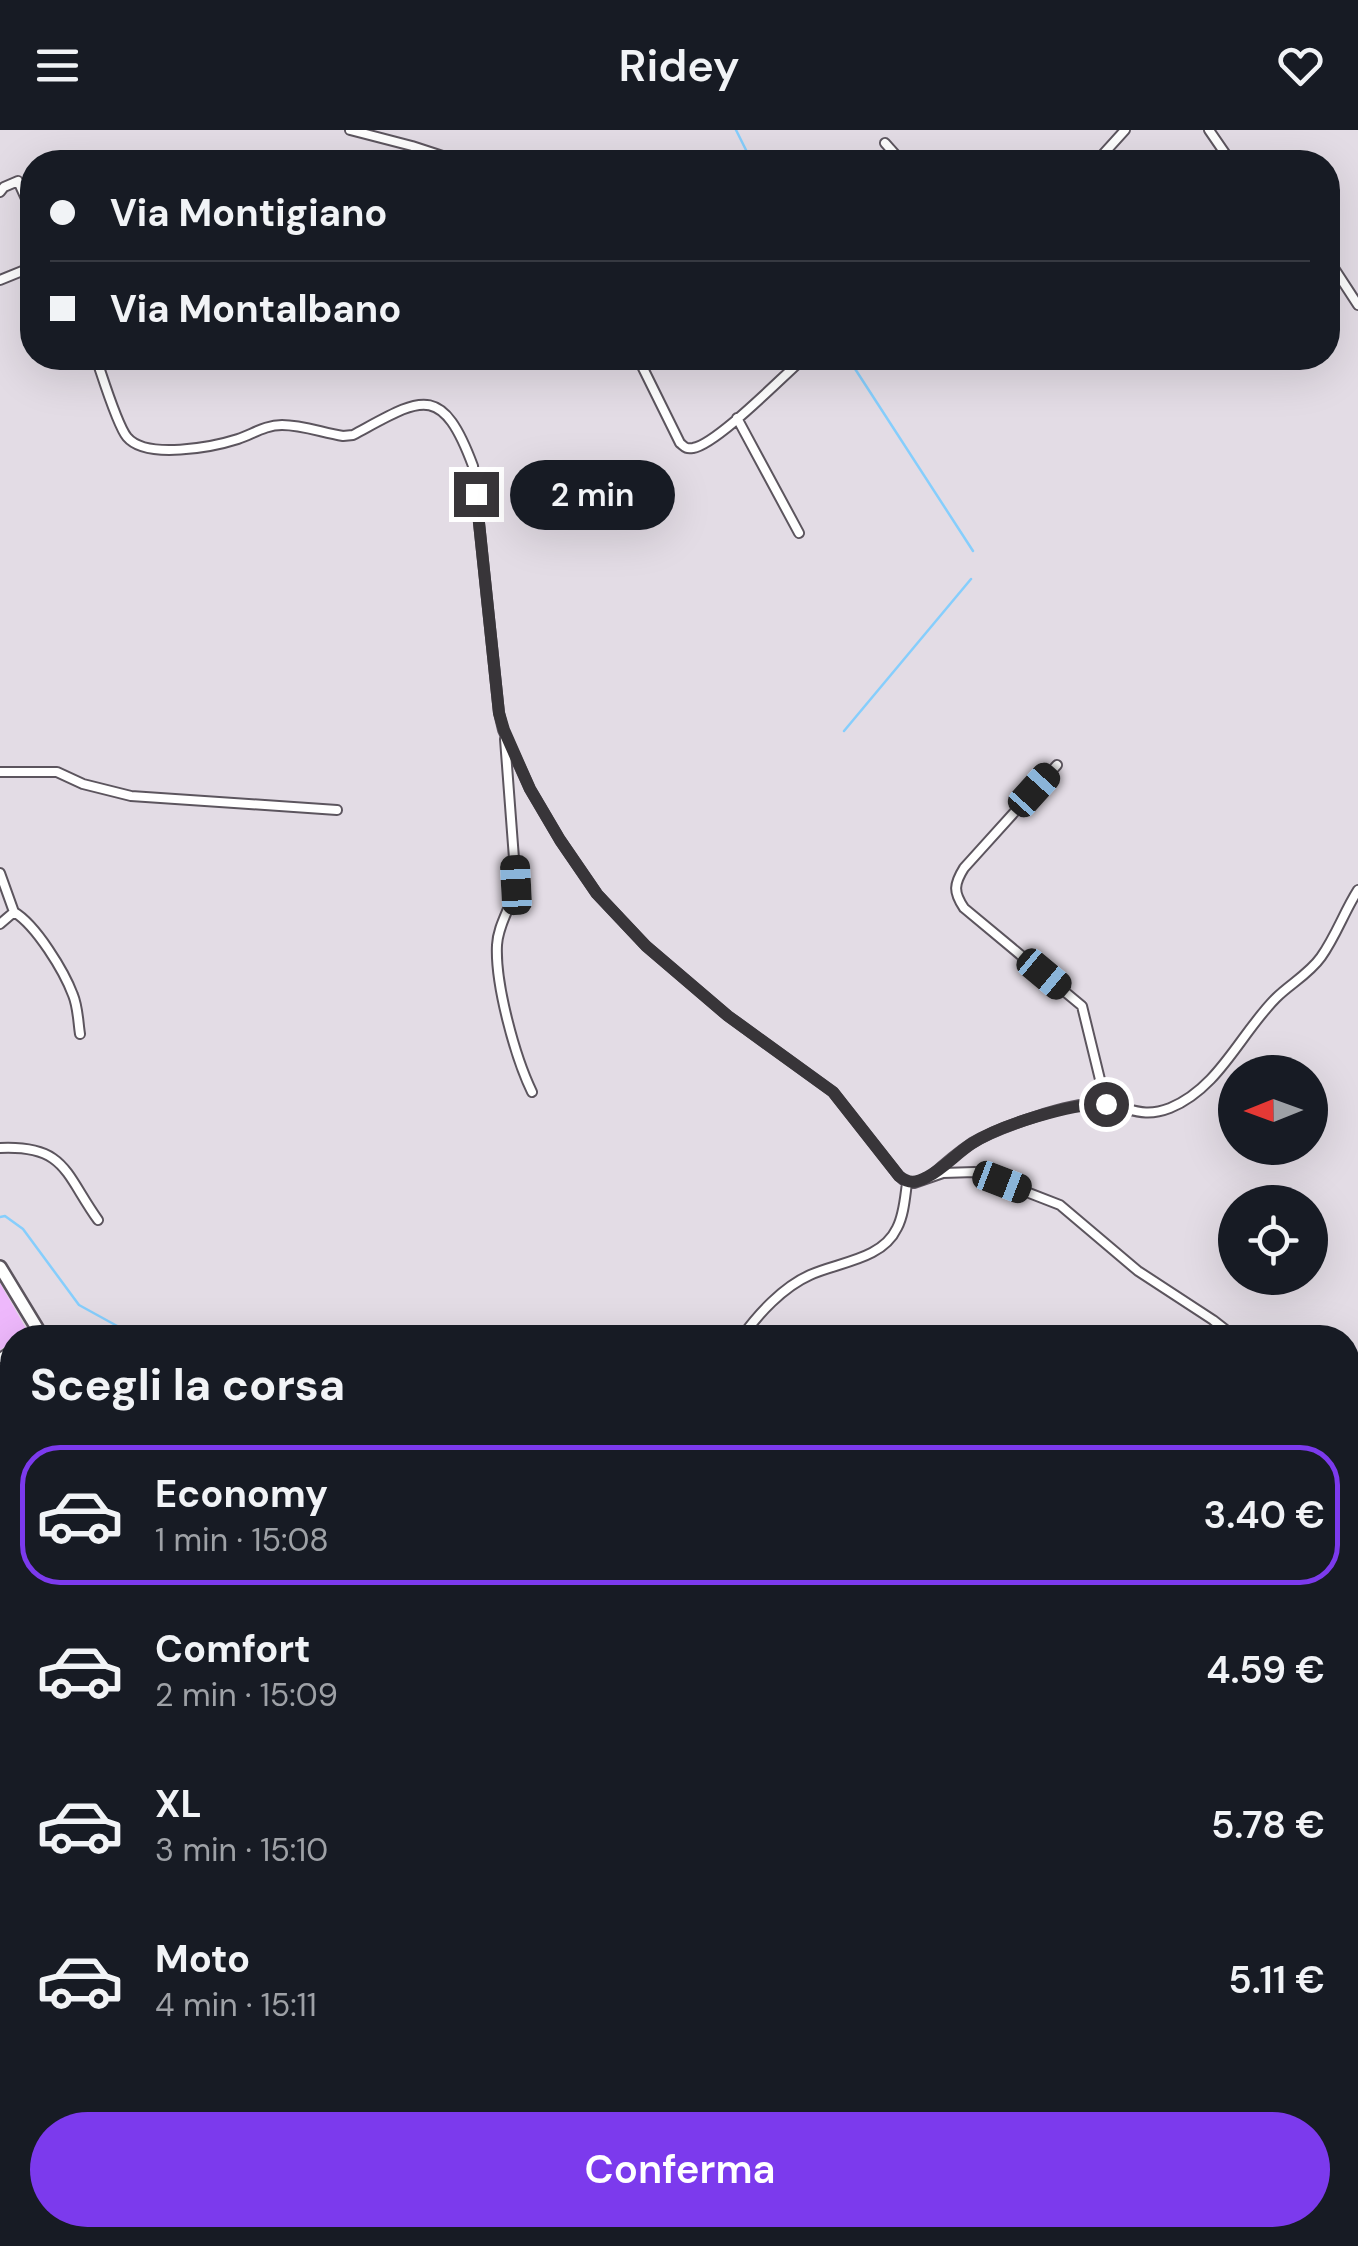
<!DOCTYPE html>
<html lang="it">
<meta charset="utf-8">
<style>
:root{--surface:#171b24;--page:#20242c;--text:#f1f3f6;--muted:#9ea1a6;--line:#363941;--accent:#7c3aed}
body{margin:0;font-family:"DM Sans",sans-serif;background:var(--page);color:var(--text);height:100vh;display:flex;flex-direction:column;font-size:38px;white-space:nowrap}
*{box-sizing:border-box;margin:0}
p{font-size:32px;color:var(--muted)}
.icon{flex:none;width:55px;height:55px;fill:none;stroke:currentColor;stroke-width:2;stroke-linecap:round;stroke-linejoin:round}
.map{position:relative;flex:1;overflow:hidden}
.panel{position:absolute;left:0px;top:1195px;width:1360px;height:922px;display:flex;flex-direction:column;background:var(--surface);border-radius:40px 40px 0 0;box-shadow:0 10px 40px #0002}
.panel>*{flex:none}
.top-card{position:absolute;left:20px;top:20px;width:1320px;height:220px;border-radius:40px;box-shadow:0 10px 40px #0002;display:grid;align-content:center;height:220px;padding:0 30px;background:var(--surface)}
.needle{width:65px;rotate:269deg}
.buttons{position:absolute;left:1218px;top:925px;display:grid;gap:20px}
.buttons a{display:grid;place-items:center;width:110px;height:110px;border-radius:50%;background:var(--surface);box-shadow:0 10px 40px #0002;font-size:50px}
.end{position:absolute;width:45px;height:45px;margin:-22px;border:12px solid #383539;background:#fff;box-shadow:0 0 0 5px #fff}
.from{border-radius:50%}
.bubble{position:absolute;height:70px;border-radius:35px;background:var(--surface);box-shadow:0 10px 40px #0002;font-size:32px;font-weight:600;line-height:70px;text-align:center}
.car{position:absolute;width:30px;height:60px;margin:-30px -15px;border-radius:12px;box-shadow:0 0 8px 2px #0007;background:linear-gradient(#222 24%,#8ab4d8 0 40%,#222 0 76%,#8ab4d8 0 86%,#222 0)}
.top-card b{display:flex;align-items:center;gap:35px;height:95px;font-size:38px}
.top-card b+b{border-top:2px solid var(--line)}
.top-card i{width:25px;height:25px;background:var(--text)}
ul{padding:0;list-style:none}
li{display:flex;align-items:center;gap:30px;height:140px;margin:0 20px 15px;padding:0 10px;border:5px solid transparent;border-radius:40px}
li div{flex:1}
li b{display:block;font-size:38px}
li em{font-style:normal;font-weight:600}
li.active{border-color:var(--accent)}
li>.icon{width:90px;height:90px;stroke-width:1.5}
h2{padding:0 30px;font-size:45px;line-height:120px}
.primary-button{display:flex;gap:20px;margin-top:auto;padding:20px 30px}
.primary-button a{flex:1;height:115px;border-radius:60px;background:var(--accent);color:#fff;font-size:40px;font-weight:600;line-height:115px;text-align:center}
header{display:flex;justify-content:space-between;align-items:center;height:130px;padding:0 30px;background:var(--surface);font-size:45px;font-weight:600}
.map>svg:first-child{display:block}
.green{fill:#eeb8fc}
.lines{fill:none;stroke-linecap:round;stroke-linejoin:round}
.stream{stroke:#86cefc;stroke-width:2.5}
.minor-casing{stroke:#5c555e;stroke-width:12}
.primary-casing{stroke:#5c555e;stroke-width:16}
.minor{stroke:#fff;stroke-width:8}
.primary{stroke:#fff;stroke-width:11}
.route{stroke:#383539;stroke-width:12}
</style>
<header><svg class="icon" aria-label="menu" viewBox="0 0 24 24"><path d="M4 6h16M4 12h16M4 18h16"/></svg>Ridey<svg class="icon" aria-label="heart" viewBox="0 0 24 24"><path d="M12 20l-8-8c-3-5 5-10 8-4 3-6 11-1 8 4z"/></svg></header>
<div class="map">
<svg width="1358" height="2116" viewBox="0 0 1358 2116">
<rect width="100%" height="100%" fill="#e3dce5"/>
<path class="green" d="M 0,1153 L 28,1202 L 20,1207 L 12,1208 L 12,1212 L 0,1220 Z"/>
<g class="lines">
<path class="stream" d="M 736,0 L 752,32
M 848,228 L 973,421
M 844,601 L 971,449
M 0,1087 L 5,1086 L 23,1099 L 79,1175 L 139,1208
M 1337,2105 L 1352,2116"/>
<g class="minor-casing">
<path id="minor" d="M 350,0 L 412,16 L 461,32
M 1209,0 L 1231,32
M 885,13 L 902,32
M 1096,32 L 1125,0
M 0,62 L 4,57 L 18,51 L 32,82
M 1328,129 L 1358,175
M 0,150 L 32,137
M 96,228 C 102,245 117,295 127,307 C 146,330 213,317 238,309 C 253,304 265,295 282,295 C 303,295 323,303 343,306 L 353,305 C 420,269 441,250 473,336 L 499,583 L 503,600 L 530,659 L 560,710 L 597,764 L 646,816 L 728,886 L 833,962 L 899,1046 L 907,1053
M 638,228 L 680,313 C 685,317 685,319 693,318 C 717,314 783,246 804,228
M 737,288 L 799,403
M 505,609 L 516,755 C 512,776 498,794 497,815 C 495,854 515,927 532,962
M 1057,635 L 964,738 C 954,754 953,762 964,778 L 1082,876 L 1106,974
M 0,642 L 57,642 L 83,654 L 131,666 L 337,680
M 0,743 L 14,782 L 0,794
M 14,782 C 36,795 64,841 73,865 C 78,877 78,891 80,904
M 0,1018 C 66,1015 65,1044 98,1090
M 930,1047 C 943,1035 957,1023 972,1013 C 997,998 1075,970 1103,974 C 1130,977 1142,989 1170,978 C 1219,958 1240,904 1276,868 C 1290,854 1309,844 1321,827 C 1336,806 1344,782 1358,760
M 907,1053 L 914,1053 L 943,1043 L 975,1042 L 1060,1075 L 1138,1141 L 1213,1190 L 1236,1208
M 741,1208 C 758,1184 783,1157 810,1145 C 838,1132 882,1130 897,1098 C 904,1085 905,1067 907,1053
M 0,1228 L 12,1220
M 1348,1332 L 1358,1341
M 1348,1721 L 1358,1730
M 388,2116 L 413,2105
M 844,2116 L 855,2105"/>
</g>
<g class="primary-casing">
<path id="primary" d="M 0,1137 L 43,1208
M 912,2105 L 919,2116"/>
</g>
<use href="#minor" class="minor"/>
<use href="#primary" class="primary"/>
</g>
<g class="lines">
<path class="route" d="M 476,364 L 499,583 L 504,600 L 530,659 L 560,710 L 597,764 L 646,816 L 728,886 L 833,962 L 899,1046 C 909,1054 916,1053 927,1047 C 943,1039 956,1024 971,1014 C 1000,995 1072,973 1106,974"/>
</g>
</svg>
<div class="buttons">
<a><svg class="needle" viewBox="-14 -14 28 28"><path d="M0-13l5 13h-10z" fill="#e53935"/><path d="M0 13l5-13h-10z" fill="#9ea1a6"/></svg></a>
<a><svg class="icon" aria-label="locate" viewBox="0 0 24 24"><circle cx="12" cy="12" r="6"/><path d="M12 2v4M12 18v4M2 12h4M18 12h4"/></svg></a>
</div>
<i class="end from" style="left:1106px;top:974px"></i>
<i class="end" style="left:476px;top:364px"></i>
<div class="bubble" style="left:510px;top:330px;width:165px">2 min</div>
<i class="car" style="left:1034px;top:660px;rotate:42deg"></i>
<i class="car" style="left:516px;top:755px;rotate:357deg"></i>
<i class="car" style="left:1044px;top:844px;rotate:130deg"></i>
<i class="car" style="left:1002px;top:1052px;rotate:111deg"></i>
<div class="top-card">
<b><i class="from"></i>Via Montigiano</b>
<b><i></i>Via Montalbano</b>
</div>
<section class="panel">
<h2>Scegli la corsa</h2>
<ul>
<li class="active"><svg class="icon" aria-label="car" viewBox="0 0 24 24"><path d="M5 17H2v-5l4-1 3-4h7l3 4 3 1v5h-3M9 17h6M6 11h13"/><circle cx="7" cy="17" r="2"/><circle cx="17" cy="17" r="2"/></svg><div><b>Economy</b><p>1 min · 15:08</p></div><em>3.40 €</em></li>
<li><svg class="icon" aria-label="car" viewBox="0 0 24 24"><path d="M5 17H2v-5l4-1 3-4h7l3 4 3 1v5h-3M9 17h6M6 11h13"/><circle cx="7" cy="17" r="2"/><circle cx="17" cy="17" r="2"/></svg><div><b>Comfort</b><p>2 min · 15:09</p></div><em>4.59 €</em></li>
<li><svg class="icon" aria-label="car" viewBox="0 0 24 24"><path d="M5 17H2v-5l4-1 3-4h7l3 4 3 1v5h-3M9 17h6M6 11h13"/><circle cx="7" cy="17" r="2"/><circle cx="17" cy="17" r="2"/></svg><div><b>XL</b><p>3 min · 15:10</p></div><em>5.78 €</em></li>
<li><svg class="icon" aria-label="car" viewBox="0 0 24 24"><path d="M5 17H2v-5l4-1 3-4h7l3 4 3 1v5h-3M9 17h6M6 11h13"/><circle cx="7" cy="17" r="2"/><circle cx="17" cy="17" r="2"/></svg><div><b>Moto</b><p>4 min · 15:11</p></div><em>5.11 €</em></li>
</ul>
<div class="primary-button"><a>Conferma</a></div>
</section>
</div>
